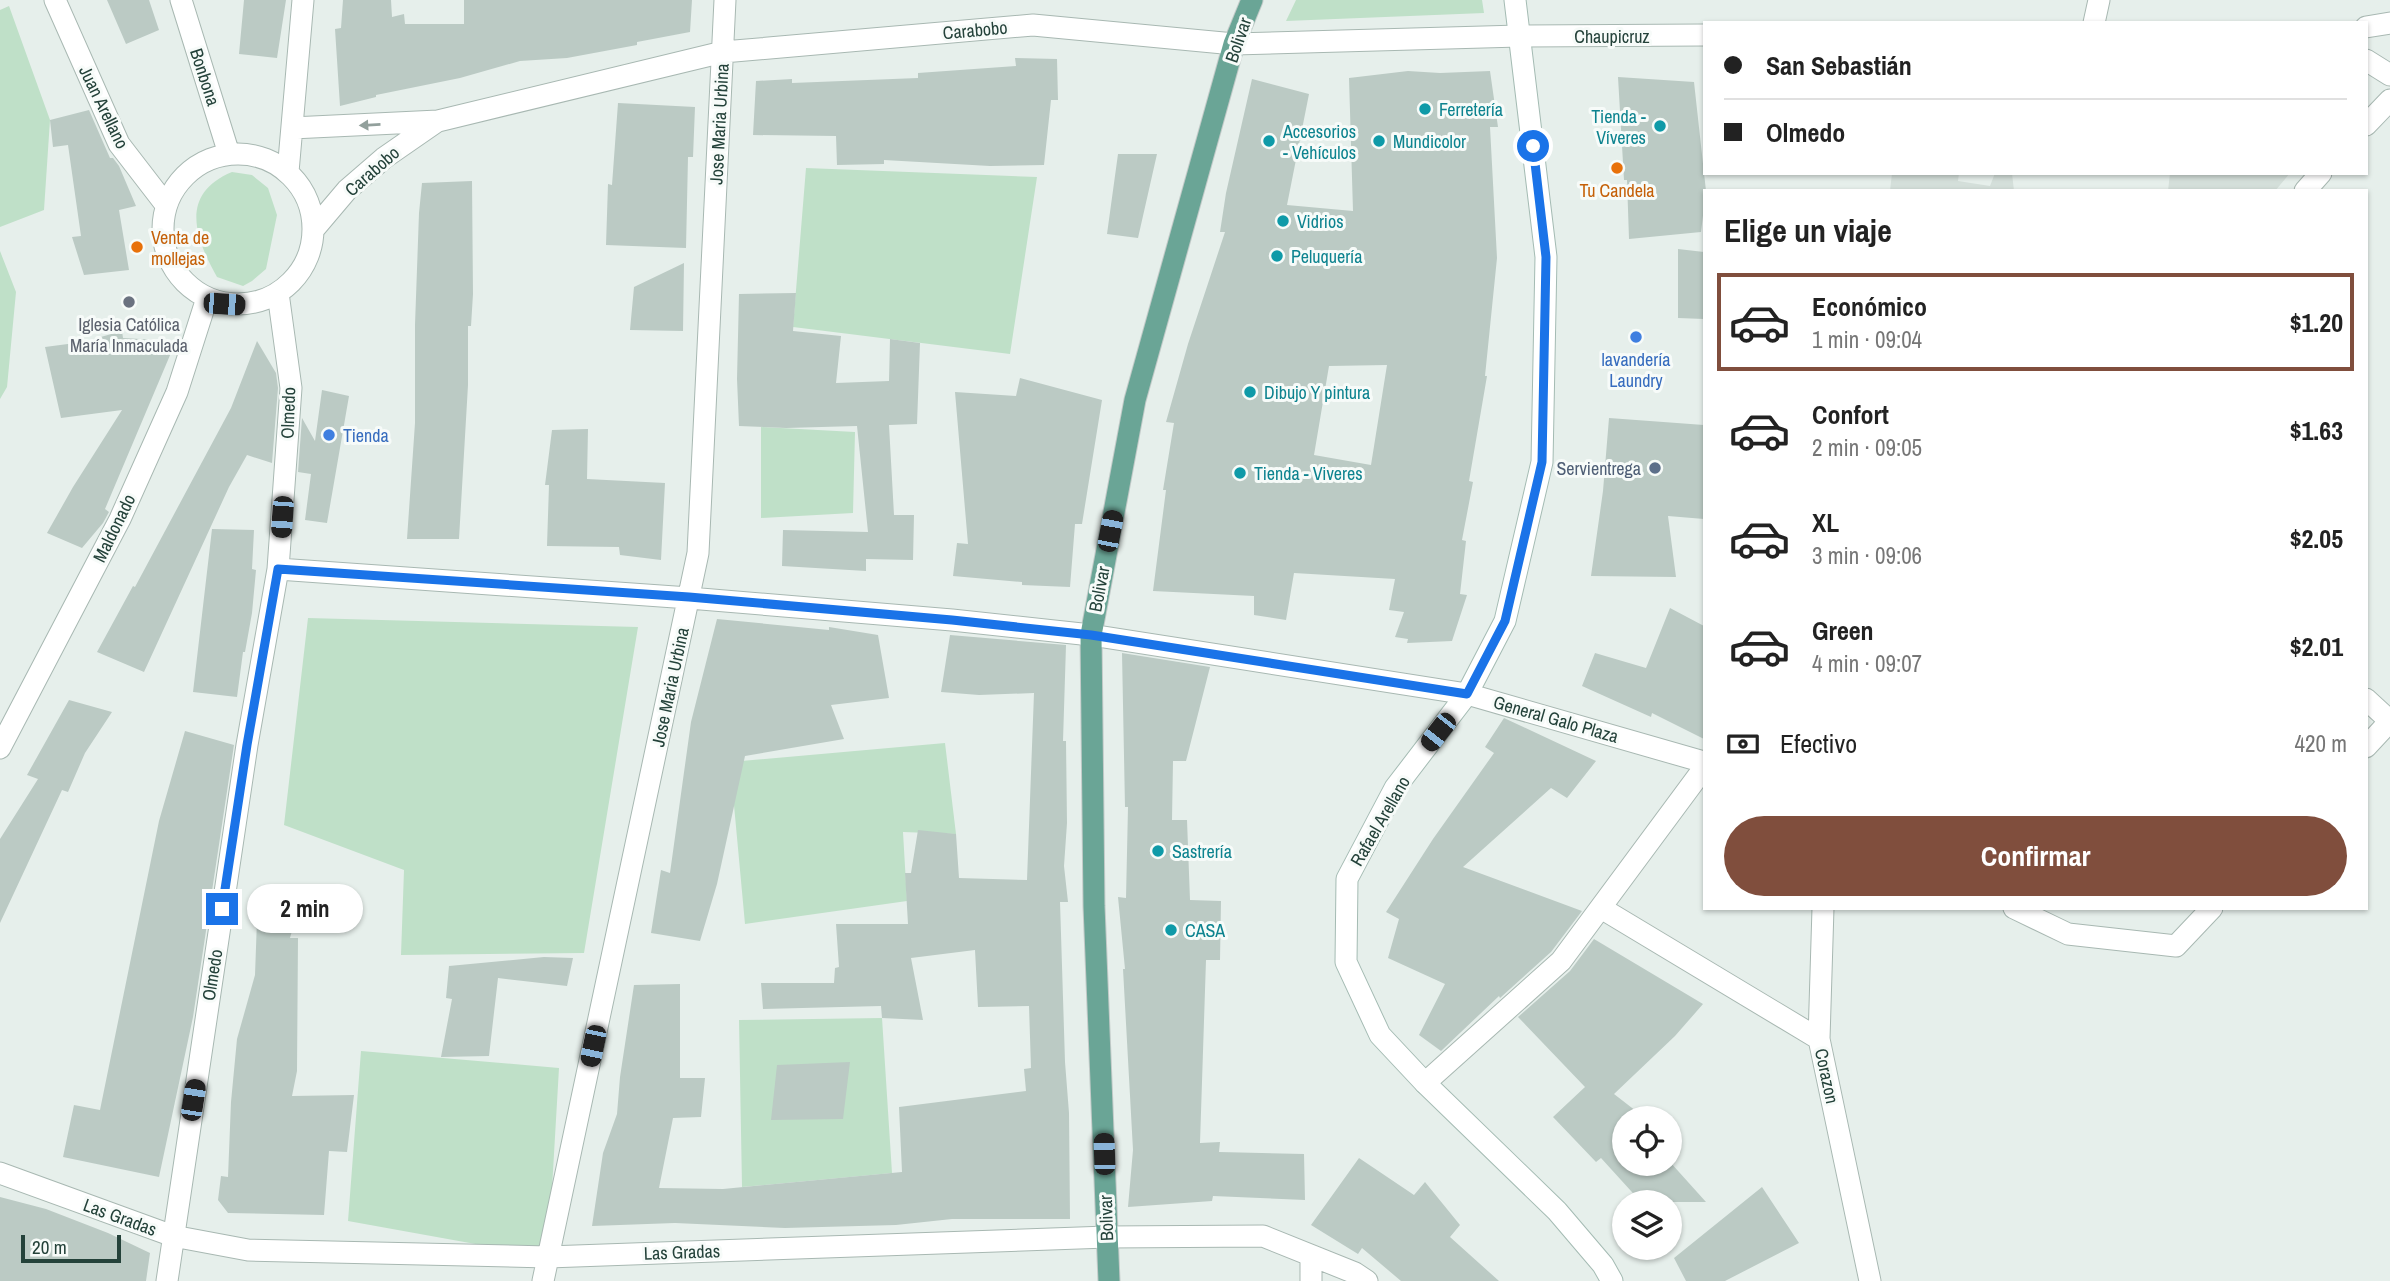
<!DOCTYPE html>
<html lang="es">
<meta charset="utf-8">
<style>
:root{--surface:#fff;--page:#f6f6f6;--text:#222;--muted:#767676;--line:#e0e0e0;--accent:#804e3d}
body{margin:0;font-family:"Archivo Narrow",sans-serif;background:var(--page);color:var(--text);height:100vh;display:flex;flex-direction:column;font-size:26px;white-space:nowrap}
*{box-sizing:border-box;margin:0}
p{font-size:23px;color:var(--muted)}
.icon{flex:none;width:38px;height:38px;fill:none;stroke:currentColor;stroke-width:2;stroke-linecap:round;stroke-linejoin:round}
.map{position:relative;flex:1;overflow:hidden}
.drawer{position:absolute;left:1703px;top:189px;width:665px;height:721px;display:flex;flex-direction:column;background:var(--surface);border-radius:0px;box-shadow:0 2px 5px #0004}
.drawer>*{flex:none}
.hud{position:absolute;left:1703px;top:21px;width:665px;height:154px;border-radius:0px;box-shadow:0 2px 5px #0004;display:grid;align-content:center;height:154px;padding:0 21px;background:var(--surface)}
.controls{position:absolute;left:1612px;top:1106px;display:grid;gap:14px}
.controls a{display:grid;place-items:center;width:70px;height:70px;border-radius:50%;background:var(--surface);box-shadow:0 2px 5px #0004;font-size:35px}
.scale{position:absolute;left:21px;bottom:18px;width:100px;box-sizing:border-box;padding-left:7px;border:4px solid #24423a;border-top:0;font-size:19px;line-height:24px;white-space:nowrap;color:#24423a;-webkit-text-stroke:5px #f7fbf9;paint-order:stroke}
.end{position:absolute;width:32px;height:32px;margin:-16px;border:9px solid #1a73e8;background:#fff;box-shadow:0 0 0 4px #fff}
.from{border-radius:50%}
.bubble{position:absolute;height:49px;border-radius:24px;background:var(--surface);box-shadow:0 2px 5px #0004;font-size:23px;font-weight:700;line-height:49px;text-align:center}
.car{position:absolute;width:21px;height:42px;margin:-21px -10px;border-radius:9px;box-shadow:0 0 5px 2px #0007;background:linear-gradient(#222 24%,#8ab4d8 0 40%,#222 0 76%,#8ab4d8 0 86%,#222 0)}
.hud b{display:flex;align-items:center;gap:24px;height:66px;font-size:26px}
.hud b+b{border-top:2px solid var(--line)}
.hud i{width:18px;height:18px;background:var(--text)}
ul{padding:0;list-style:none}
li{display:flex;align-items:center;gap:21px;height:98px;margin:0 14px 10px;padding:0 7px;border:4px solid transparent;border-radius:0px}
li div{flex:1}
li b{display:block;font-size:26px}
li em{font-style:normal;font-weight:700}
li.active{border-color:var(--accent)}
li>.icon{width:63px;height:63px;stroke-width:1.5}
h2{padding:0 21px;font-size:32px;line-height:84px}
.pay{display:flex;align-items:center;gap:18px;height:77px;padding:0 21px;font-size:26px}
.pay p{margin-inline-start:auto}
.button{display:flex;gap:14px;margin-top:auto;padding:14px 21px}
.button a{flex:1;height:80px;border-radius:42px;background:var(--accent);color:#fff;font-size:28px;font-weight:700;line-height:80px;text-align:center}
.map>svg:first-child{display:block}
.built{fill:#d4dfda}
.green{fill:#bfe0c8}
.building{fill:#bbcac4;fill-rule:evenodd}
.lines{fill:none;stroke-linecap:round;stroke-linejoin:round}
.street-casing{stroke:#a8b8b2;stroke-width:23}
.secondary-casing{stroke:#a4bbb3;stroke-width:23}
.primary-casing{stroke:#c2cac8;stroke-width:23}
.street{stroke:#fff;stroke-width:21}
.secondary{stroke:#fff;stroke-width:21}
.primary{stroke:#6aa596;stroke-width:21}
.oneway{fill:#92a09c}
.route{stroke:#1a73e8;stroke-width:9}
.culture-dot{fill:#0f9aa8;stroke:#f7fbf9;stroke-width:2.5}
.food-dot{fill:#e8710a;stroke:#f7fbf9;stroke-width:2.5}
.worship-dot{fill:#6b7280;stroke:#f7fbf9;stroke-width:2.5}
.shop-dot{fill:#3f7fe0;stroke:#f7fbf9;stroke-width:2.5}
.service-dot{fill:#5c6f8a;stroke:#f7fbf9;stroke-width:2.5}
.labels{text-anchor:middle;dominant-baseline:central;stroke-width:6;stroke-linejoin:round;paint-order:stroke}
.street-label{font-size:18px;fill:#24423a;stroke:#f7fbf9}
.culture-label{font-size:18px;fill:#0d838f;stroke:#f7fbf9;text-anchor:start}
.food-label{font-size:18px;fill:#c56008;stroke:#f7fbf9}
.worship-label{font-size:18px;fill:#5b616d;stroke:#f7fbf9}
.shop-label{font-size:18px;fill:#366cbe;stroke:#f7fbf9}
.service-label{font-size:18px;fill:#4e5e75;stroke:#f7fbf9;text-anchor:end}
</style>
<div class="map">
<svg width="2390" height="1281" viewBox="0 0 2390 1281">
<rect width="100%" height="100%" fill="#e6efeb"/>
<path class="built" d="M 1892,173 L 1959,173 L 1958,181 L 1990,186 L 1995,173 L 2012,173 L 2014,191 L 1890,191 Z
M 2170,173 L 2290,173 L 2275,191 L 2168,191 Z"/>
<path class="green" d="M 1296,0 L 1482,0 L 1484,13 L 1286,21 Z
M 9,6 L 50,120 L 44,210 L 0,227 L 0,10 Z
M 806,168 L 1037,177 L 1010,354 L 793,327 Z
M 232,172 L 252,175 L 268,188 L 277,215 L 266,269 L 252,281 L 243,286 L 217,277 C 195,238 179,194 232,172 Z
M 0,251 L 16,292 L 7,387 L 0,399 Z
M 761,427 L 855,432 L 853,513 L 761,518 Z
M 308,618 L 638,627 L 584,953 L 401,955 L 404,870 L 284,825 Z
M 945,743 L 956,834 L 903,832 L 907,901 L 745,924 L 730,762 Z
M 882,1018 L 892,1173 L 742,1187 L 739,1020 Z
M 361,1051 L 559,1068 L 548,1257 L 348,1221 Z"/>
<path class="building" d="M 107,0 L 149,0 L 159,30 L 126,44 Z
M 244,0 L 286,0 L 277,58 L 239,54 Z
M 343,0 L 391,0 L 392,17 L 404,14 L 405,24 L 464,24 L 464,0 L 692,0 L 690,32 L 637,42 L 637,45 L 567,58 L 520,61 L 460,78 L 376,95 L 376,97 L 340,106 L 335,29 L 341,28 Z
M 1015,58 L 1057,59 L 1058,100 L 1051,100 L 1044,165 L 990,166 L 884,160 L 884,164 L 837,165 L 836,136 L 753,135 L 756,81 L 792,79 L 792,83 L 918,78 L 918,73 L 1016,66 Z
M 1408,71 L 1440,73 L 1490,71 L 1498,127 L 1490,127 L 1497,258 L 1485,376 L 1487,376 L 1469,481 L 1473,482 L 1462,540 L 1466,541 L 1460,594 L 1467,595 L 1452,641 L 1407,643 L 1408,639 L 1395,637 L 1404,612 L 1389,610 L 1395,579 L 1294,573 L 1286,620 L 1254,615 L 1254,596 L 1153,591 L 1166,490 L 1163,490 L 1174,423 L 1166,422 L 1188,344 L 1225,232 L 1220,232 L 1226,193 L 1252,79 L 1309,94 L 1287,205 L 1353,211 L 1349,78 ZM 1387,365 L 1371,465 L 1314,455 L 1329,366 Z
M 1618,77 L 1694,82 L 1706,191 L 1701,232 L 1629,239 L 1627,180 L 1624,180 Z
M 618,103 L 695,107 L 693,157 L 688,157 L 686,248 L 606,245 L 608,184 L 612,185 Z
M 89,110 L 110,158 L 113,158 L 119,166 L 136,206 L 119,210 L 129,270 L 84,275 L 72,237 L 81,236 L 68,145 L 53,147 L 50,120 Z
M 1118,154 L 1157,154 L 1138,238 L 1107,234 Z
M 472,181 L 473,294 L 471,326 L 468,326 L 468,385 L 459,539 L 407,539 L 415,423 L 415,325 L 419,213 L 422,183 Z
M 1678,249 L 1704,252 L 1704,319 L 1678,318 Z
M 684,263 L 683,331 L 630,330 L 634,287 Z
M 796,293 L 793,331 L 841,336 L 836,383 L 889,381 L 890,339 L 920,343 L 917,424 L 889,425 L 894,515 L 914,515 L 913,560 L 866,559 L 866,571 L 782,566 L 783,530 L 868,532 L 857,426 L 786,428 L 739,426 L 737,379 L 739,294 Z
M 122,331 L 123,338 L 176,341 L 105,509 L 109,512 L 103,523 L 82,548 L 47,533 L 73,487 L 122,410 L 61,418 L 45,347 L 83,342 Z
M 257,341 L 276,373 L 278,388 L 272,463 L 247,455 L 229,487 L 144,672 L 97,652 L 133,586 L 135,587 L 231,408 Z
M 1020,378 L 1102,400 L 1082,524 L 1075,524 L 1070,587 L 1022,585 L 1022,582 L 953,576 L 957,543 L 968,544 L 955,392 L 1016,396 Z
M 322,390 L 349,396 L 327,523 L 305,520 L 311,474 L 298,472 L 302,418 L 315,441 Z
M 1609,418 L 1704,425 L 1704,519 L 1668,516 L 1676,577 L 1591,576 L 1603,491 Z
M 588,429 L 587,479 L 665,483 L 661,560 L 620,555 L 619,547 L 547,546 L 549,485 L 545,485 L 552,430 Z
M 212,529 L 254,530 L 252,569 L 256,570 L 252,613 L 245,652 L 243,652 L 237,697 L 193,692 Z
M 1670,608 L 1704,626 L 1704,739 L 1652,713 L 1651,717 L 1582,686 L 1595,653 L 1646,668 Z
M 717,619 L 829,630 L 829,627 L 878,635 L 889,698 L 831,705 L 844,739 L 745,756 L 717,884 L 700,941 L 651,933 L 661,870 L 670,873 L 691,722 Z
M 950,635 L 1066,645 L 1063,741 L 1066,741 L 1067,823 L 1064,866 L 1068,902 L 1060,902 L 1065,1062 L 1069,1113 L 1070,1219 L 952,1219 L 896,1225 L 785,1228 L 675,1223 L 592,1226 L 603,1153 L 617,1114 L 620,1077 L 634,985 L 680,984 L 680,1078 L 705,1078 L 701,1117 L 673,1118 L 659,1188 L 723,1189 L 902,1172 L 899,1107 L 1026,1091 L 1024,1069 L 1031,1068 L 1029,1006 L 978,1007 L 975,950 L 911,958 L 923,1020 L 882,1018 L 881,1006 L 763,1009 L 761,983 L 834,983 L 835,968 L 839,967 L 836,924 L 908,924 L 905,873 L 911,873 L 918,830 L 956,834 L 959,878 L 1027,880 L 1034,693 L 979,695 L 941,692 Z
M 1122,653 L 1210,667 L 1186,761 L 1173,761 L 1172,820 L 1187,820 L 1190,900 L 1221,901 L 1220,960 L 1206,960 L 1200,1143 L 1220,1142 L 1219,1152 L 1304,1154 L 1305,1200 L 1213,1196 L 1212,1201 L 1128,1207 L 1133,1150 L 1123,969 L 1125,969 L 1118,897 L 1126,898 L 1128,807 L 1125,807 Z
M 69,700 L 112,712 L 85,753 L 68,792 L 62,790 L 0,923 L 0,839 L 38,779 L 27,775 Z
M 1504,718 L 1596,761 L 1567,798 L 1551,788 L 1463,867 L 1582,911 L 1551,952 L 1500,998 L 1499,996 L 1441,1051 L 1419,1035 L 1445,984 L 1388,958 L 1399,919 L 1386,912 L 1433,839 L 1494,753 L 1485,747 Z
M 185,731 L 234,745 L 193,1017 L 159,1177 L 63,1157 L 74,1105 L 100,1110 L 159,821 Z
M 304,888 L 290,938 L 298,938 L 297,1071 L 292,1096 L 354,1095 L 347,1152 L 329,1151 L 324,1215 L 228,1213 L 218,1200 L 221,1176 L 228,1177 L 231,1102 L 237,1039 L 255,975 L 258,892 Z
M 1594,939 L 1703,1004 L 1675,1036 L 1614,1094 L 1645,1118 L 1624,1118 L 1624,1164 L 1670,1164 L 1670,1162 L 1706,1202 L 1641,1202 L 1601,1158 L 1596,1162 L 1553,1117 L 1585,1087 L 1518,1017 L 1570,971 Z
M 544,957 L 573,958 L 567,986 L 498,978 L 489,1056 L 441,1057 L 452,999 L 446,998 L 449,966 Z
M 850,1062 L 843,1119 L 771,1120 L 777,1065 Z
M 1359,1158 L 1414,1195 L 1425,1182 L 1460,1225 L 1450,1237 L 1499,1281 L 1401,1281 L 1362,1248 L 1358,1254 L 1311,1225 Z
M 1762,1187 L 1799,1243 L 1725,1281 L 1686,1281 L 1674,1258 Z
M 0,1197 L 46,1209 L 108,1233 L 150,1253 L 146,1281 L 0,1281 Z"/>
<g class="lines">
<g class="street-casing">
<path id="street" d="M 55,0 L 119,144 L 166,205
M 181,0 L 229,154
M 2094,23 L 2099,0
M 2366,27 L 2390,23
M 2366,60 L 2390,75
M 2366,125 L 2390,100
M 292,128 L 438,121 L 723,52 L 1033,25 L 1234,44 L 1519,36 L 1704,35
M163 229a75 75 0 1 1 150 0a75 75 0 1 1-150 0Z
M 288,172 L 303,0
M 2305,191 L 2321,173
M 314,229 L 347,190 L 384,158 L 436,122
M 278,569 L 689,598 L 952,620 L 1091,635 L 1467,694 L 1704,762
M 2366,699 L 2390,721
M 2366,747 L 2390,721
M 0,748 L 120,519 L 177,392 L 207,298
M 1601,908 L 1819,1039 L 1870,1281
M 2014,908 L 2068,934 L 2176,946 L 2212,908
M 1819,1039 L 1823,908
M 1425,1083 L 1561,961 L 1704,768
M 0,1173 L 173,1236 L 248,1250 L 548,1257 L 1107,1237 L 1263,1236 L 1355,1273 L 1367,1281
M 1311,1256 L 1311,1281
M 167,1281 L 247,745 L 278,569 L 291,388 L 278,293
M 543,1281 L 698,553 L 725,0"/>
</g>
<g class="secondary-casing">
<path id="secondary" d="M 1515,0 L 1546,257 L 1542,462 L 1505,621 L 1467,694 L 1395,788 L 1347,879 L 1346,962 L 1380,1035 L 1425,1083 L 1557,1211 L 1603,1265 L 1612,1281"/>
</g>
<g class="primary-casing">
<path id="primary" d="M 1109,1281 L 1094,906 L 1091,635 L 1135,400 L 1234,44 L 1252,0"/>
</g>
<use href="#street" class="street"/>
<use href="#secondary" class="secondary"/>
<use href="#primary" class="primary"/>
</g>
<defs><path id="oneway-solid" d="M-6-.8H1V-3.2L6.5 0L1 3.2V.8H-6Z" transform="scale(1.75)"/></defs>
<use class="oneway" href="#oneway-solid" transform="translate(370 125) rotate(177)"/>
<g class="lines">
<path class="route" d="M 222,909 L 247,745 L 278,569 L 689,597 L 952,620 L 1091,635 L 1467,694 L 1505,621 L 1542,462 L 1546,257 L 1533,146"/>
</g>
<g class="culture-dot">
<circle cx="1425" cy="109" r="7"/>
<circle cx="1660" cy="126" r="7"/>
<circle cx="1269" cy="141" r="7"/>
<circle cx="1379" cy="141" r="7"/>
<circle cx="1283" cy="221" r="7"/>
<circle cx="1277" cy="256" r="7"/>
<circle cx="1250" cy="392" r="7"/>
<circle cx="1240" cy="473" r="7"/>
<circle cx="1158" cy="851" r="7"/>
<circle cx="1171" cy="930" r="7"/>
</g>
<g class="food-dot">
<circle cx="1617" cy="168" r="7"/>
<circle cx="137" cy="247" r="7"/>
</g>
<circle class="worship-dot" cx="129" cy="302" r="7"/>
<g class="shop-dot">
<circle cx="1636" cy="337" r="7"/>
<circle cx="329" cy="435" r="7"/>
</g>
<circle class="service-dot" cx="1655" cy="468" r="7"/>
<g class="labels">
<g class="street-label">
<text transform="translate(975 30) rotate(-5)">Carabobo</text>
<text x="1612" y="36">Chaupicruz</text>
<text transform="translate(1238 40) rotate(-71)">Bolivar</text>
<text transform="translate(205 77) rotate(72)">Bonbona</text>
<text transform="translate(104 107) rotate(64)">Juan Arellano</text>
<text transform="translate(719 124) rotate(-87)">Jose Maria Urbina</text>
<text transform="translate(372 171) rotate(-41)">Carabobo</text>
<text transform="translate(288 413) rotate(-88)">Olmedo</text>
<text transform="translate(114 528) rotate(-64)">Maldonado</text>
<text transform="translate(1099 589) rotate(-79)">Bolivar</text>
<text transform="translate(670 687) rotate(-78)">Jose Maria Urbina</text>
<text transform="translate(1556 719) rotate(16)">General Galo Plaza</text>
<text transform="translate(1380 821) rotate(-60)">Rafael Arellano</text>
<text transform="translate(212 975) rotate(-81)">Olmedo</text>
<text transform="translate(1827 1076) rotate(78)">Corazon</text>
<text transform="translate(120 1217) rotate(20)">Las Gradas</text>
<text transform="translate(1106 1218) rotate(-92)">Bolivar</text>
<text transform="translate(682 1252) rotate(-2)">Las Gradas</text>
</g>
<g class="culture-label">
<text x="1439" y="109">Ferretería</text>
<text x="1646" y="116" text-anchor="end">Tienda -<tspan x="1646" dy="21">Víveres</tspan></text>
<text x="1283" y="131">Accesorios<tspan x="1283" dy="21">- Vehículos</tspan></text>
<text x="1393" y="141">Mundicolor</text>
<text x="1297" y="221">Vidrios</text>
<text x="1291" y="256">Peluquería</text>
<text x="1264" y="392">Dibujo Y pintura</text>
<text x="1254" y="473">Tienda - Viveres</text>
<text x="1172" y="851">Sastrería</text>
<text x="1185" y="930">CASA</text>
</g>
<g class="food-label">
<text x="1617" y="190">Tu Candela</text>
<text x="151" y="237" text-anchor="start">Venta de<tspan x="151" dy="21">mollejas</tspan></text>
</g>
<g class="worship-label">
<text x="129" y="324">Iglesia Católica<tspan x="129" dy="21">María Inmaculada</tspan></text>
</g>
<g class="shop-label">
<text x="1636" y="359">lavandería<tspan x="1636" dy="21">Laundry</tspan></text>
<text x="343" y="435" text-anchor="start">Tienda</text>
</g>
<g class="service-label">
<text x="1641" y="468">Servientrega</text>
</g>
</g>
</svg>
<div class="controls">
<a><svg class="icon" aria-label="locate" viewBox="0 0 24 24"><circle cx="12" cy="12" r="6"/><path d="M12 2v4M12 18v4M2 12h4M18 12h4"/></svg></a>
<a><svg class="icon" aria-label="layers" viewBox="0 0 24 24"><path d="M12 4l9 5-9 5-9-5zM3 14l9 5 9-5"/></svg></a>
</div>
<div class="scale">20 m</div>
<i class="end from" style="left:1533px;top:146px"></i>
<i class="end" style="left:222px;top:909px"></i>
<div class="bubble" style="left:247px;top:884px;width:116px">2 min</div>
<i class="car" style="left:224px;top:304px;rotate:94deg"></i>
<i class="car" style="left:282px;top:517px;rotate:184deg"></i>
<i class="car" style="left:1110px;top:531px;rotate:11deg"></i>
<i class="car" style="left:1438px;top:732px;rotate:218deg"></i>
<i class="car" style="left:593px;top:1046px;rotate:192deg"></i>
<i class="car" style="left:193px;top:1100px;rotate:9deg"></i>
<i class="car" style="left:1104px;top:1154px;rotate:358deg"></i>
<div class="hud">
<b><i class="from"></i>San Sebastián</b>
<b><i></i>Olmedo</b>
</div>
<section class="drawer">
<h2>Elige un viaje</h2>
<ul>
<li class="active"><svg class="icon" aria-label="car" viewBox="0 0 24 24"><path d="M5 17H2v-5l4-1 3-4h7l3 4 3 1v5h-3M9 17h6M6 11h13"/><circle cx="7" cy="17" r="2"/><circle cx="17" cy="17" r="2"/></svg><div><b>Económico</b><p>1 min · 09:04</p></div><em>$1.20</em></li>
<li><svg class="icon" aria-label="car" viewBox="0 0 24 24"><path d="M5 17H2v-5l4-1 3-4h7l3 4 3 1v5h-3M9 17h6M6 11h13"/><circle cx="7" cy="17" r="2"/><circle cx="17" cy="17" r="2"/></svg><div><b>Confort</b><p>2 min · 09:05</p></div><em>$1.63</em></li>
<li><svg class="icon" aria-label="car" viewBox="0 0 24 24"><path d="M5 17H2v-5l4-1 3-4h7l3 4 3 1v5h-3M9 17h6M6 11h13"/><circle cx="7" cy="17" r="2"/><circle cx="17" cy="17" r="2"/></svg><div><b>XL</b><p>3 min · 09:06</p></div><em>$2.05</em></li>
<li><svg class="icon" aria-label="car" viewBox="0 0 24 24"><path d="M5 17H2v-5l4-1 3-4h7l3 4 3 1v5h-3M9 17h6M6 11h13"/><circle cx="7" cy="17" r="2"/><circle cx="17" cy="17" r="2"/></svg><div><b>Green</b><p>4 min · 09:07</p></div><em>$2.01</em></li>
</ul>
<div class="pay"><svg class="icon" aria-label="cash" viewBox="0 0 24 24"><path d="M3 7h18v10H3z"/><circle cx="12" cy="12" r="2"/></svg>Efectivo<p>420 m</p></div>
<div class="button"><a>Confirmar</a></div>
</section>
</div>
